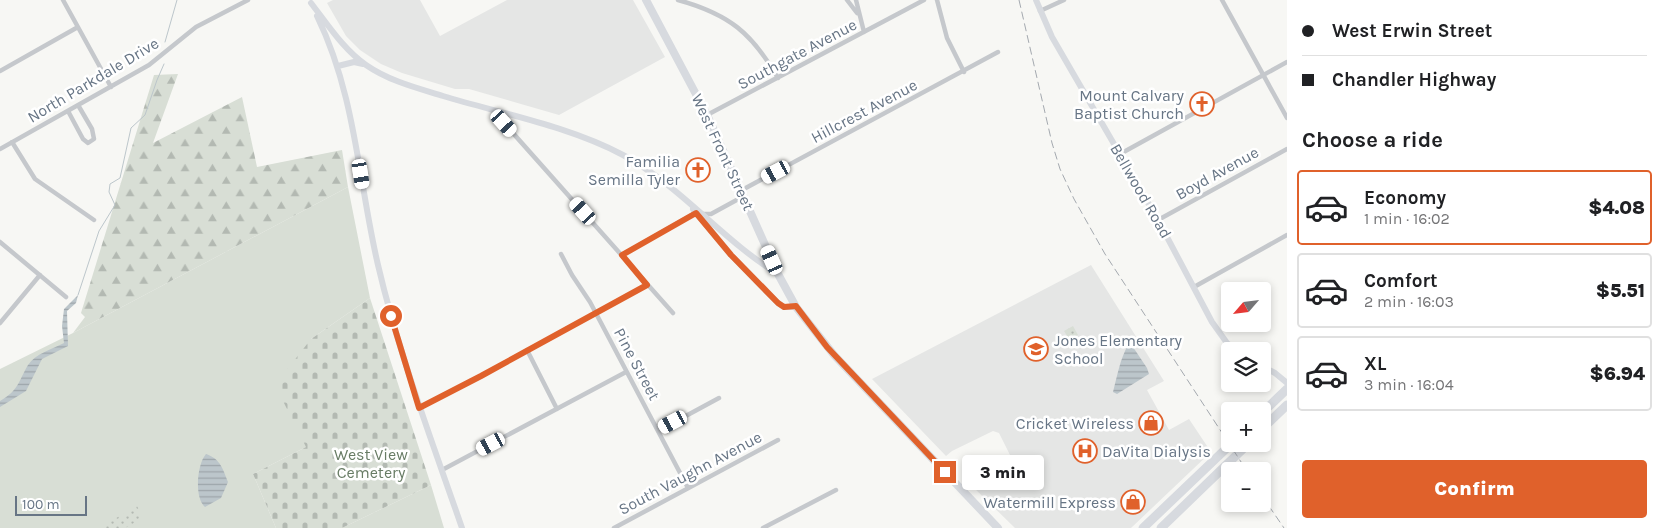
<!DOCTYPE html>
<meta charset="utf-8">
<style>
:root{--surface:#fff;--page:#f2f2f2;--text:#202124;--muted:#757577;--line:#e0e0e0;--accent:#e0612b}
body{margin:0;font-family:Karla,sans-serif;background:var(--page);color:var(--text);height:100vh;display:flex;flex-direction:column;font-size:19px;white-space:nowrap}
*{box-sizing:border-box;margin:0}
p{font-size:16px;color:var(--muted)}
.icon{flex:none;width:28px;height:28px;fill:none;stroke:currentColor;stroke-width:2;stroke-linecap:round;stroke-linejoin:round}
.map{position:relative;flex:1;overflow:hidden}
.drawer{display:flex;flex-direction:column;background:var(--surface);width:375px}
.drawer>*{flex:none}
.guide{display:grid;align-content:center;height:110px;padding:0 15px;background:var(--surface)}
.needle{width:32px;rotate:242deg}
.buttons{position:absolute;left:1221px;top:282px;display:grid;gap:10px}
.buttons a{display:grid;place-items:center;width:50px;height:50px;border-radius:5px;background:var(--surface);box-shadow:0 2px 8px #0003;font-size:25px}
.scale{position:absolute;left:15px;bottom:12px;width:72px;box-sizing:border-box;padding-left:5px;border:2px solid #677585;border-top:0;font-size:14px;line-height:18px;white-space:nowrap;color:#677585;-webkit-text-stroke:4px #fff;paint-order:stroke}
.end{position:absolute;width:22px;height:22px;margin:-11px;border:6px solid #e0612b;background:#fff;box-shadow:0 0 0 2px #fff}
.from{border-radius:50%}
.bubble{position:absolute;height:35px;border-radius:5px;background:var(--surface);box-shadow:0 2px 8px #0003;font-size:16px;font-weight:800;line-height:35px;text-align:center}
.car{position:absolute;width:15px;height:30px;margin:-15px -8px;border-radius:6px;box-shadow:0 0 4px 1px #0007;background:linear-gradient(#fff 24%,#345 0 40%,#fff 0 76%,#345 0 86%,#fff 0)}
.guide b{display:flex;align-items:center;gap:18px;height:48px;font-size:19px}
.guide b+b{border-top:1px solid var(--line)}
.guide i{width:12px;height:12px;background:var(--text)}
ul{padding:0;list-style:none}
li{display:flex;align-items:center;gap:15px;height:75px;margin:0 10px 8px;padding:0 5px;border:2px solid var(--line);border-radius:5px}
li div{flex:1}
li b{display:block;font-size:19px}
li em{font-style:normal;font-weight:800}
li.on{border-color:var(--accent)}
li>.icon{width:45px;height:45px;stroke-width:1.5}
h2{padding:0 15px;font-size:22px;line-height:60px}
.primary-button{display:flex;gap:10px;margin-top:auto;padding:10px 15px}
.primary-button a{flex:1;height:58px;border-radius:5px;background:var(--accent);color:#fff;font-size:20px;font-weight:800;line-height:58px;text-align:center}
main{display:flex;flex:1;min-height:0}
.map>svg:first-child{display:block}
.built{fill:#e5e6e5}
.green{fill:#d8ded5}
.forest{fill:url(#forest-firs)}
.cemetery{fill:url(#cemetery-stones)}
.park{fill:url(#park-dots)}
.water{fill:url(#water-rules)}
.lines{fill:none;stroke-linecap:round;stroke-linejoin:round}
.stream{stroke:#bcc6cb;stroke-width:1}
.street{stroke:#c5c8cc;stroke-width:4.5}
.secondary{stroke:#d7dadf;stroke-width:6}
.primary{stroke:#d7dadf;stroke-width:8}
.highway{stroke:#d7dadf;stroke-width:9}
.rail{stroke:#a4a9af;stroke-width:1;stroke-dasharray:8 4;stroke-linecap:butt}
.route{stroke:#e0612b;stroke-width:6}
.labels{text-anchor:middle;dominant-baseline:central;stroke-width:5;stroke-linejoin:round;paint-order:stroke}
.street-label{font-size:16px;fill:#677585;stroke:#fff}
.poi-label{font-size:16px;fill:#677585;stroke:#fff;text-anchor:end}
.park-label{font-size:16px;fill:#687c65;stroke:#fff}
</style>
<main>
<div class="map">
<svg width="1287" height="528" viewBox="0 0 1287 528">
<defs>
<pattern id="forest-firs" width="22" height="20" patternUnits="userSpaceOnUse" patternTransform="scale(1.25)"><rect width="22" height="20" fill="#d8ded5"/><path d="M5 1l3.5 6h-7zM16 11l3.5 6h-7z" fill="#b3b9b2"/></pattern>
<pattern id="cemetery-stones" width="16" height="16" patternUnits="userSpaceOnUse" patternTransform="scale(1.25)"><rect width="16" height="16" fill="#d8ded5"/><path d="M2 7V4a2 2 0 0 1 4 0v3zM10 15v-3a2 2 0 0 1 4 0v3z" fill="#b3b9b2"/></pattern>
<pattern id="park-dots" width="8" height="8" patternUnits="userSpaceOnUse" patternTransform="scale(1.25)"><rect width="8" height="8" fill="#d8ded5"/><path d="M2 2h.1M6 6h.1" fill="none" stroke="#b3b9b2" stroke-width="1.8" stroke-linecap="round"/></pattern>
<pattern id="water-rules" width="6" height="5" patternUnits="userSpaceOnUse" patternTransform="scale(1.25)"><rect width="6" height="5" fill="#bcc6cb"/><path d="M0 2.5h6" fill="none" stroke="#9da5aa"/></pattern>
</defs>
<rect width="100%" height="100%" fill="#f7f7f4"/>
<path class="built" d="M 333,0 L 420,0 L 440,36 L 507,0 L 633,0 L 665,57 L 559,115 L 469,89 L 455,89 L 402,73 L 381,64 L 360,50 L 346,36 L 327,3 Z
M 1091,265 L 1164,381 L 1147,390 L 1169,430 L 1189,419 L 1211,452 L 1131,528 L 1015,528 L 973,487 L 982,478 L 1013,461 L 999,433 L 993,431 L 952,451 L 946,456 L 872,379 Z"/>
<path class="green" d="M 348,187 L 370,298 L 311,339 L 306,447 L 253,474 L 276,528 L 0,528 L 0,369 L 73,333 Z
M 431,485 L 444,528 L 342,528 Z"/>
<path class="forest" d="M 178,74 L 153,143 L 242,97 L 257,167 L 342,150 L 348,187 L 73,333 L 85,317 L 81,313 L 154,75 Z"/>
<path class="cemetery" d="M 370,298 L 431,485 L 342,528 L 276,528 L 253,474 L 306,447 L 275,385 L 311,339 Z"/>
<path class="park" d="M 1073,326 L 1078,335 L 1069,339 L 1064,331 Z
M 137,506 L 143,518 L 125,528 L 99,528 Z"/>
<path class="water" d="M 78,295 L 76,303 L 67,311 L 68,346 L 42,359 L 26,391 L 0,407 L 0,401 C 19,390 18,382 28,365 C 35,354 52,349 64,343 L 62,326 L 64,309 Z
M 1131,344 L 1147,368 L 1149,374 L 1117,394 L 1113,392 C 1117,377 1120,359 1128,345 Z
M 206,454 C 221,459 223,470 228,482 L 221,498 L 205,507 C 194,498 197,464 206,454 Z"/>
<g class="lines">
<path class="stream" d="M 165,42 L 177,0
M 78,295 L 99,231 L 115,205 L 109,192 L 110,184 L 120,178 L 131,128 L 145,115 L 157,80 L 164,64"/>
<path class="street" d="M 63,0 L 111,87
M 678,0 C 729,14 752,33 778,78
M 847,0 L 857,13
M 856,0 L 864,32
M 937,0 L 947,38 L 964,72
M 1222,0 L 1287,118
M 1040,11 L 1064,0
M 0,71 L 78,27
M 68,111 L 83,139 L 88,143 L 94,139 L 92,129 L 78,105
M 502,113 L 502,119 L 504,123 L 673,313
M 707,115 L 924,0
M 12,142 L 35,179 L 94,220
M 0,149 L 149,65 L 196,27 L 248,0
M 1120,154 L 1287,62
M 742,190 L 998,52
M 702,214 L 711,214 L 744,196
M 1158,220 L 1287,149
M 0,242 L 66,297
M 561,254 L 572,275 L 590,302 L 688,488
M 622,255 L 697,212
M 1194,287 L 1287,235
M 0,323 L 40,275
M 527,350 L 557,409
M 419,408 L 481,376 L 647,285
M 658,431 L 719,398
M 442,470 L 626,372
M 614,528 L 778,440
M 763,528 L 836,490"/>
<path class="secondary" d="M 1036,0 L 1052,37 L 1158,220 L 1212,322 L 1227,343 L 1237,351
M 311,3 C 328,25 344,50 366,65 C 389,81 417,88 443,96 C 503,114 568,126 623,155 C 681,186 722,240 778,274
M 317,16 C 356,96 358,180 378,265 C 399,355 432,441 462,528
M 338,66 L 354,62 L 363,64
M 693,209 L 731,255 L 778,303 L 784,307 L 796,307
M 1262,366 L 1275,373 L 1287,383"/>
<path class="primary" d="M 646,0 L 707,115 L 778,274 L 796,307 L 834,355 L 998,528"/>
<path class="highway" d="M 1262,413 L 1287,389
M 1262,429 L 1287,405
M 1143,528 L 1231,444
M 1161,528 L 1248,444"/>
<path class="rail" d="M 1019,0 L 1052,143 L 1060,169 L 1074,199 L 1105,254 L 1247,471
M 1262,496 L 1284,528"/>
</g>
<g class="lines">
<path class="route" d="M 391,316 L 419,408 L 481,376 L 647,285 L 622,255 L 696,213 L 731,255 L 778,303 L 784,307 L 796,306 L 827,347 L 945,472"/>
</g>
<defs>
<g id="church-ring" transform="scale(1.25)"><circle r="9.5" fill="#fff" stroke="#e0612b" stroke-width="1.5"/><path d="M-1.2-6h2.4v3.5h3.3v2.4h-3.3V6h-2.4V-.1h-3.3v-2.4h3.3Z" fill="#e0612b"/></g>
<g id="school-ring" transform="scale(1.25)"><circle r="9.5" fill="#fff" stroke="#e0612b" stroke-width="1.5"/><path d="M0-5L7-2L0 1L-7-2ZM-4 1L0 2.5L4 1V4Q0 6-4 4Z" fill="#e0612b"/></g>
<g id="shop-ring" transform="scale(1.25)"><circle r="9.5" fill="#fff" stroke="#e0612b" stroke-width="1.5"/><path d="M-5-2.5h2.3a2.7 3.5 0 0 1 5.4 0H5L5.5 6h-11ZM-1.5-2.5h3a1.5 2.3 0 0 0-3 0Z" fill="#e0612b"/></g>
<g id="hospital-ring" transform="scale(1.25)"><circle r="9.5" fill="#fff" stroke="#e0612b" stroke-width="1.5"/><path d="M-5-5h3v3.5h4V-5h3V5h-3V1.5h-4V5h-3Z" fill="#e0612b"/></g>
</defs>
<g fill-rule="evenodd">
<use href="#church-ring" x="1202" y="104"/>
<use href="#church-ring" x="698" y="170"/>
<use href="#school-ring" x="1036" y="349"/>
<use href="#shop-ring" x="1151" y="423"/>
<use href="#hospital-ring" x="1085" y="451"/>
<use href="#shop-ring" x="1133" y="502"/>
</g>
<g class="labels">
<g class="street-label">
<text transform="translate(797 54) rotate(-28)">Southgate Avenue</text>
<text transform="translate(93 80) rotate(-31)">North Parkdale Drive</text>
<text transform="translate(864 111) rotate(-28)">Hillcrest Avenue</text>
<text transform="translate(723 152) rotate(65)">West Front Street</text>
<text transform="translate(1217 173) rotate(-29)">Boyd Avenue</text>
<text transform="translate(1141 191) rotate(60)">Bellwood Road</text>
<text transform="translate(637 364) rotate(62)">Pine Street</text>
<text transform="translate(690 473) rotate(-28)">South Vaughn Avenue</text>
</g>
<g class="poi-label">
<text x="1184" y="95">Mount Calvary<tspan x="1184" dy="18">Baptist Church</tspan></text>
<text x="680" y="161">Familia<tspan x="680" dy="18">Semilla Tyler</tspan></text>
<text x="1054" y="340" text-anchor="start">Jones Elementary<tspan x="1054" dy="18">School</tspan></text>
<text x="1134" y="423">Cricket Wireless</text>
<text x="1102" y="451" text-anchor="start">DaVita Dialysis</text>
<text x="1116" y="502">Watermill Express</text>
</g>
<g class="park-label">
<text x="371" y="454">West View<tspan x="371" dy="18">Cemetery</tspan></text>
</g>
</g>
</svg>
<div class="buttons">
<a><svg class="needle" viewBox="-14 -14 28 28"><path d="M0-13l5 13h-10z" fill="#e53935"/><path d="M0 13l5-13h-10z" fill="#757577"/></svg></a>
<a><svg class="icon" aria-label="layers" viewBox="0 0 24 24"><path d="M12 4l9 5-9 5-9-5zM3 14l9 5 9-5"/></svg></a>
<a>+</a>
<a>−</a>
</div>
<div class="scale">100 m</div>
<i class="end from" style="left:391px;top:316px"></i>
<i class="end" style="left:945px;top:472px"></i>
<div class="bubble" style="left:962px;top:455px;width:82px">3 min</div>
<i class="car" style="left:504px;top:123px;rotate:138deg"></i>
<i class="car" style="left:776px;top:172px;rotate:242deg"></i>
<i class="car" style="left:361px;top:174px;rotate:171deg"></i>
<i class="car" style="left:583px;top:211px;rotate:318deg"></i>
<i class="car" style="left:772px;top:260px;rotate:336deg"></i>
<i class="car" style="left:673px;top:422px;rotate:242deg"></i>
<i class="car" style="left:491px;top:444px;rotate:242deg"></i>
</div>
<section class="drawer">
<div class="guide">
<b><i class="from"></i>West Erwin Street</b>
<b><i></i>Chandler Highway</b>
</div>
<h2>Choose a ride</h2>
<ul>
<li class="on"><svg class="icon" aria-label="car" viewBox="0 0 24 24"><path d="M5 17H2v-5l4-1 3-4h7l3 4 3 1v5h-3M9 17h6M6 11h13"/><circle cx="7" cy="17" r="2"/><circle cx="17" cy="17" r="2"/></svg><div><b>Economy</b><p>1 min · 16:02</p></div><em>$4.08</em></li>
<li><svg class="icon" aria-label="car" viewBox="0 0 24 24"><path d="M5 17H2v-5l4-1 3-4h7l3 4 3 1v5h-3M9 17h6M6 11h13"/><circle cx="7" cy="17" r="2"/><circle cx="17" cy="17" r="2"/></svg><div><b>Comfort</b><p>2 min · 16:03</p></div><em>$5.51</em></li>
<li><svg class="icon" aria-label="car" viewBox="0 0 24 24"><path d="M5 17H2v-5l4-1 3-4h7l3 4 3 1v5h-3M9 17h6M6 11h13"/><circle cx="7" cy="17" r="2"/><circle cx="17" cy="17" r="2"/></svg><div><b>XL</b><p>3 min · 16:04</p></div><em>$6.94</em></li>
</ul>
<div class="primary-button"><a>Confirm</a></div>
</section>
</main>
